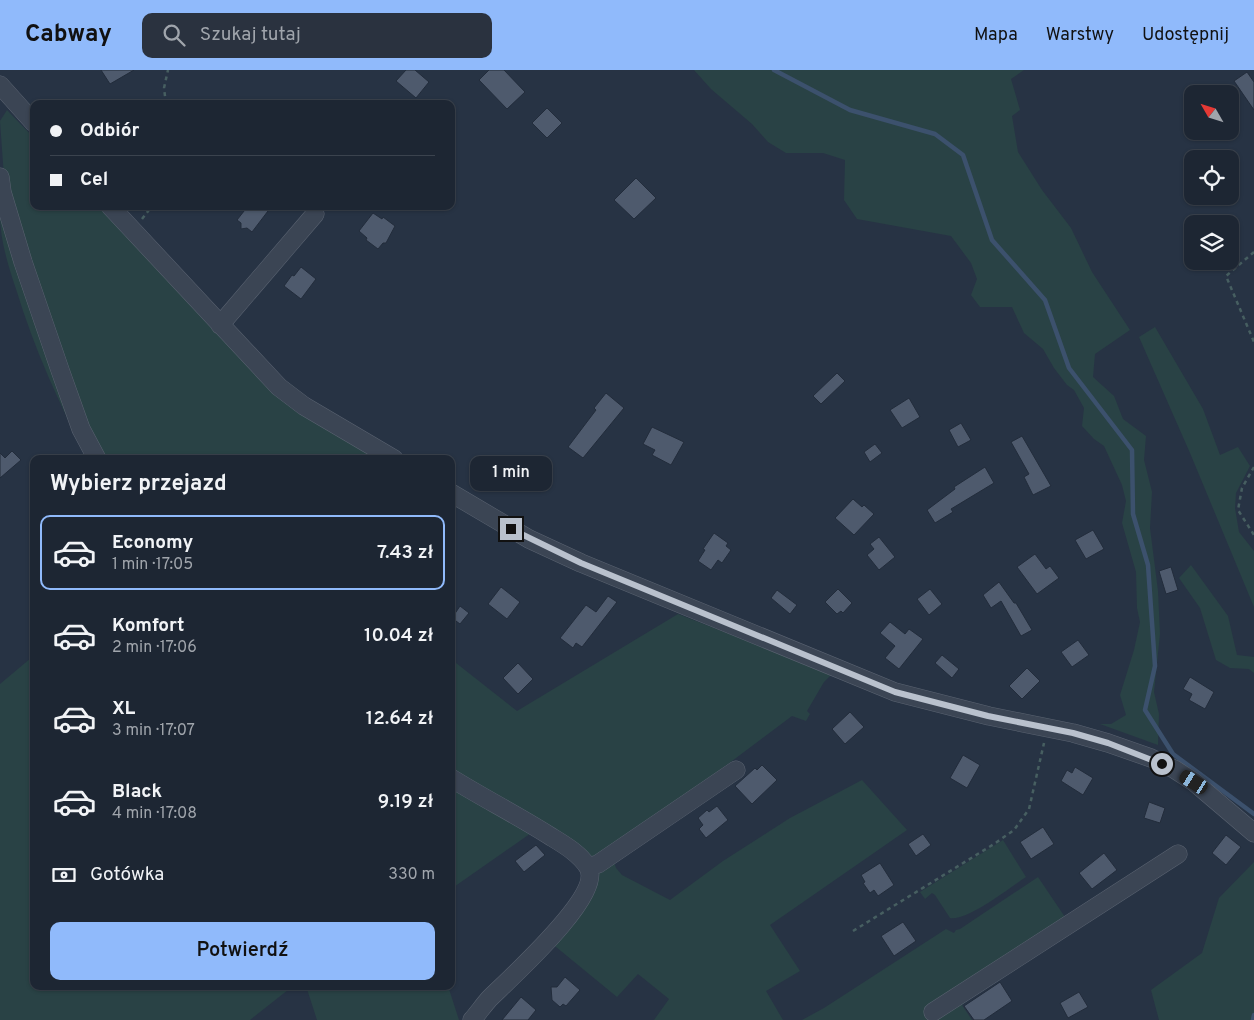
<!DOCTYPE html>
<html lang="pl">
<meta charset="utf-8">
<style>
:root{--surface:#1d2633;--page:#2a323f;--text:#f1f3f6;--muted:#a0a5ac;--line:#3b434e;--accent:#90bafb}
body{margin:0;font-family:Overpass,sans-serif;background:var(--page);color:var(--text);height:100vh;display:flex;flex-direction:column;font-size:19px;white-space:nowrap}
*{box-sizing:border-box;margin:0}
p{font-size:16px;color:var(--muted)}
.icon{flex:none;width:28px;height:28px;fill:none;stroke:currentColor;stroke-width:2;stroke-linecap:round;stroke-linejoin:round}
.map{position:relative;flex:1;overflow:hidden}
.details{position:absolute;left:30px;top:385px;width:425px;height:535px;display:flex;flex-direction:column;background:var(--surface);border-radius:10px;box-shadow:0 1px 4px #0004,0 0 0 1px var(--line)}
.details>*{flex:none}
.guide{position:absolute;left:30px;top:30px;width:425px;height:110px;border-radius:10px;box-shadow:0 1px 4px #0004,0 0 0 1px var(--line);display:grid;align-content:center;height:110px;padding:0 20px;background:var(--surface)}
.needle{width:32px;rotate:309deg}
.controls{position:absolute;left:1184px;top:15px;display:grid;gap:10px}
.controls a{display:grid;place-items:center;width:55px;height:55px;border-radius:10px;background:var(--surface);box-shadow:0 1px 4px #0004,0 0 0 1px var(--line);font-size:25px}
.end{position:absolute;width:22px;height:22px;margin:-11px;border:6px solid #b9c1cd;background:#111;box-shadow:0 0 0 2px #111}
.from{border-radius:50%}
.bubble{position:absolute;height:35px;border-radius:10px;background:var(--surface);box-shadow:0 1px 4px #0004,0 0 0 1px var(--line);font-size:16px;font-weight:600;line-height:35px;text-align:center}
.car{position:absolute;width:15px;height:30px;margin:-15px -8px;border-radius:6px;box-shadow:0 0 4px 1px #0007;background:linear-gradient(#222 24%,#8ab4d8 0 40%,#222 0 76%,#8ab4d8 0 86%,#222 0)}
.guide b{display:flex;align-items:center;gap:18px;height:48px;font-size:19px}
.guide b+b{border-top:1px solid var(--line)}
.guide i{width:12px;height:12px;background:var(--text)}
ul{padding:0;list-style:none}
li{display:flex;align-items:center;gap:15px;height:75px;margin:0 10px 8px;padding:0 10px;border:2px solid transparent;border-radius:10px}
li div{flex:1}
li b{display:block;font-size:19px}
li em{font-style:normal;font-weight:600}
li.on{border-color:var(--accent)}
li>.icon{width:45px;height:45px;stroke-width:1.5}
h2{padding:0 20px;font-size:22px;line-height:60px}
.pay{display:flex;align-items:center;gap:12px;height:55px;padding:0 20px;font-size:19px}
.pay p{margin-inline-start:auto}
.action{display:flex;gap:10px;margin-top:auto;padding:10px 20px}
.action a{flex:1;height:58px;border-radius:10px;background:var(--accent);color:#111;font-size:20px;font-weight:600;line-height:58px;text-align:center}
header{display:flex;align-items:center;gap:30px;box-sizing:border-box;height:70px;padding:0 25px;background:var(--accent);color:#111}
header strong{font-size:24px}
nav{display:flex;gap:28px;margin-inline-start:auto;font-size:18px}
.search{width:350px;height:45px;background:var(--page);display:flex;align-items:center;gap:12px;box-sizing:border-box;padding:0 18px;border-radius:10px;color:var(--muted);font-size:19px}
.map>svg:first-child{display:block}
.green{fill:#294245}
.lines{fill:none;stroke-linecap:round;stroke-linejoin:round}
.stream{stroke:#3c516d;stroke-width:4.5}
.building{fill:#4e5a6d;stroke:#222c3b}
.minor-casing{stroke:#5a6371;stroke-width:19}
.path{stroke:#475f61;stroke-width:2.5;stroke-dasharray:4 4;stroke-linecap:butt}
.minor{stroke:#3b4554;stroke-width:18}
.route{stroke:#b9c1cd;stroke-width:6}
</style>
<header>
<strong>Cabway</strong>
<div class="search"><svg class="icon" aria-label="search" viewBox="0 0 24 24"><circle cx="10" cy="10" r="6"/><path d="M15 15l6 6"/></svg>Szukaj tutaj</div>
<nav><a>Mapa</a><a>Warstwy</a><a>Udostępnij</a></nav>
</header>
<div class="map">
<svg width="1254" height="950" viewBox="0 0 1254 950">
<rect width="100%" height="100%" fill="#273344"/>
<path class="green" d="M 694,0 L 1024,0 L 1011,9 L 1020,40 L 1012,46 L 1018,82 L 1042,120 L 1071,158 L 1092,202 L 1130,260 L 1095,284 L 1093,307 L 1114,326 L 1123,349 L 1146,366 L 1144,390 L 1152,422 L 1150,458 L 1158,521 L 1160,564 L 1154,622 L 1159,644 L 1158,675 L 1100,654 L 1111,654 L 1126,645 L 1120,625 L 1134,580 L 1140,552 L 1137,538 L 1136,502 L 1122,453 L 1126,431 L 1122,415 L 1104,376 L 1094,369 L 1082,356 L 1084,338 L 1074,320 L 1067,315 L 1054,298 L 1043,279 L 1024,263 L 1012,237 L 980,237 L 971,225 L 977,209 L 971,193 L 951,166 L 857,149 L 844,130 L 845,90 L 823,83 L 786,83 L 768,72 L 752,54 L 711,19 Z
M 7,40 L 34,68 L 34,136 L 98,136 L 263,311 L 299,342 L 371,386 L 369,389 L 103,389 L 63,303 L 5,121 L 0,51 Z
M 0,144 L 88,389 C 59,334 34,278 16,219 C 8,195 0,170 0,144 Z
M 1155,257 L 1203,339 L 1220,385 L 1238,377 L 1250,396 L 1236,423 L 1235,438 L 1239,462 L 1254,481 L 1254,537 L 1190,383 L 1139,267 Z
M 1191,495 L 1228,546 L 1237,585 L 1254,587 L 1254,603 L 1249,599 L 1230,598 L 1216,590 L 1200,538 L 1179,508 Z
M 678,544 L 832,604 L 824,612 L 807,641 L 810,644 L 806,651 L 792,646 L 612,781 L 585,790 L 451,704 L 451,589 L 517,641 Z
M 31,588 L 34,592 L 34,916 L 293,916 L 250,950 L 0,950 L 0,614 Z
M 862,710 L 907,760 L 770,855 L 800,901 L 766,921 L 783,950 L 654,950 L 669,929 L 638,904 L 617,927 L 550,872 L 592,805 L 613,789 L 616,798 L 622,805 L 670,830 L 723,791 L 790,748 Z
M 451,712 L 534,761 L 451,819 Z
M 1003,770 L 1026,807 C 1009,818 968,851 950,848 L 935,825 L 932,823 L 925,829 L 920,822 Z
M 1254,792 L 1254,950 L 1159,950 L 1151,920 L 1202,883 L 1219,828 Z
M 1038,807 L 1067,850 L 963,918 L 970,929 L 962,935 L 972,950 L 802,950 L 824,938 L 946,859 L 954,863 L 956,860 L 960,859 Z
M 306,916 L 448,916 L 459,950 L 317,950 Z"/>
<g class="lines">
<path class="stream" d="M 774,0 L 850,40 L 935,64 L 963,85 L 992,170 L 1045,230 L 1069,298 L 1132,380 L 1133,444 L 1148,495 L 1155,596 L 1145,640 L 1173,684 L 1254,744
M 1253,950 L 1254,945"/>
</g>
<path class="building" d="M 101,0 L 134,0 L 110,14 Z
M 406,0 L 415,0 L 429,12 L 416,28 L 396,11 Z
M 489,0 L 504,0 L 525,22 L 507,39 L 479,10 Z
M 1247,2 L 1254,12 L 1254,40 L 1234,11 Z
M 547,38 L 562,53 L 547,68 L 532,53 Z
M 636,108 L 656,128 L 634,149 L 614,130 Z
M 248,136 L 262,136 L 268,141 L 252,162 L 247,158 L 241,159 L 241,153 L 237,150 Z
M 373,143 L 382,149 L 383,147 L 395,156 L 386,173 L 383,173 L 378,179 L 366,170 L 367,168 L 359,161 Z
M 301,197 L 316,209 L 301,229 L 284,216 L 292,205 L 294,206 Z
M 837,303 L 845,311 L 821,334 L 813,326 Z
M 606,323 L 624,338 L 583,388 L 568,377 L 596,340 L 594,338 Z
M 909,328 L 920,347 L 902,358 L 890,340 Z
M 961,353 L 971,370 L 958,377 L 949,360 Z
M 652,357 L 684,372 L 671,395 L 652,385 L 655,380 L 643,374 Z
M 1022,366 L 1051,416 L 1033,425 L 1024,407 L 1029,404 L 1011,372 Z
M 875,374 L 882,383 L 870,392 L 864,382 Z
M 12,381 L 21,390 L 0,408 L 0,383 L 5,388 Z
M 985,397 L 994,413 L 951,439 L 953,442 L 935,453 L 927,440 L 955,419 L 954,417 Z
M 853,429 L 862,437 L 864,435 L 874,444 L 854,465 L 835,448 Z
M 1093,460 L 1104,479 L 1086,489 L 1075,470 Z
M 714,463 L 728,473 L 726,476 L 731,480 L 722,493 L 718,490 L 711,500 L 698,491 L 705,480 L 703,479 Z
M 879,467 L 895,487 L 879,500 L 867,485 L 874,479 L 870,474 Z
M 1035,484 L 1046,499 L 1050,496 L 1059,508 L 1037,524 L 1017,497 Z
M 1171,497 L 1178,520 L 1166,524 L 1159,501 Z
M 999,512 L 1014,533 L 1016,533 L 1032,560 L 1021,566 L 1001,531 L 991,538 L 983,525 Z
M 501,517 L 520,532 L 507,549 L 488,534 Z
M 838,519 L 852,533 L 843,543 L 841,541 L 837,544 L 825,532 Z
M 930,519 L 942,534 L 929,545 L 917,529 Z
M 777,520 L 797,535 L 790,544 L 771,528 Z
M 608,526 L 617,532 L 582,577 L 576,573 L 573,578 L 560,568 L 586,535 L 596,542 Z
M 460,536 L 469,543 L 460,554 L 452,548 Z
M 890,552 L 905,564 L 909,559 L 923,569 L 899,599 L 885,588 L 895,576 L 880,563 Z
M 1078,570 L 1089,585 L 1072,597 L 1061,582 Z
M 942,585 L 959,599 L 952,608 L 935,593 Z
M 518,593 L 533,609 L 518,624 L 503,608 Z
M 1027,598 L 1040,611 L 1022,629 L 1009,616 Z
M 1190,607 L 1214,622 L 1205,639 L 1189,630 L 1192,624 L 1183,619 Z
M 850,642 L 864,657 L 845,674 L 832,659 Z
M 963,685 L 980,695 L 967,718 L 950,708 Z
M 762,695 L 777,710 L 752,734 L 735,716 L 755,698 L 757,700 Z
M 1075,697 L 1093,708 L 1083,725 L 1061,711 L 1067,700 L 1072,703 Z
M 1149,732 L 1165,738 L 1160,753 L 1144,748 Z
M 717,736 L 728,750 L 706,768 L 699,759 L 703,755 L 698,748 L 707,740 L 709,742 Z
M 1043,757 L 1054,774 L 1031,789 L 1020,772 Z
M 923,764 L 931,775 L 916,786 L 908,774 Z
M 1226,765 L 1241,777 L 1226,795 L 1212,783 Z
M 536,775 L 545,785 L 524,802 L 515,791 Z
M 1104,783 L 1117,800 L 1092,819 L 1079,803 Z
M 880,793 L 894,815 L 878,826 L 874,820 L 870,823 L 863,813 L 865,812 L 861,805 Z
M 903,852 L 916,871 L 894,886 L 881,866 Z
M 565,907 L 580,920 L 566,936 L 563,934 L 560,937 L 552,930 L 551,917 L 557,917 Z
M 1000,912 L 1012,931 L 984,950 L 974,950 L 964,936 Z
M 1079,922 L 1088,937 L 1068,948 L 1060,933 Z
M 521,927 L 536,940 L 528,950 L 502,950 Z"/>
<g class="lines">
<g class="minor-casing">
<path id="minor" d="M 0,15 L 34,53
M 0,107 L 2,122 L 23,192 L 60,300 L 81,359 L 97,389
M 110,136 L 279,317 L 304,336 L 394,389
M 220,255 L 315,144
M 451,423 L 529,469 L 581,493 L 895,622 L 989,646 L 1073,663 L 1108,673 L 1151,688 L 1174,699 L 1194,712 L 1254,763
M 451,708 C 483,728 517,745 550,766 C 563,774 579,783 588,797 C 604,825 509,909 489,929 C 483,936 478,943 472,950
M 588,797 L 598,794 L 736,700
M 933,942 L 1178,784"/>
</g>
<path class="path" d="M 166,34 L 164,18 L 168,0
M 142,149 L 152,136
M 1254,182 L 1226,206 L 1254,272
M 1254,397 L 1242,418 L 1238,440 L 1254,465
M 853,861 L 994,774 L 1014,760 L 1029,739 L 1044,673"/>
<use href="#minor" class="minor"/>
</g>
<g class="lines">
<path class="route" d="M 511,459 L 581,493 L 895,622 L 988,646 L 1073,663 L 1108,673 L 1162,694"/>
</g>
</svg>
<div class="controls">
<a><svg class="needle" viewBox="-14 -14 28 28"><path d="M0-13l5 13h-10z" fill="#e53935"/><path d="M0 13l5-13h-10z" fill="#a0a5ac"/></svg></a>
<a><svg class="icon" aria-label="locate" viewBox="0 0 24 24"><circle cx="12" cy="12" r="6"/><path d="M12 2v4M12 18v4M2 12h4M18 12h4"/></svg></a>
<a><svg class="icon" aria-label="layers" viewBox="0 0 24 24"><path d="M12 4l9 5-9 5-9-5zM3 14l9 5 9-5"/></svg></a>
</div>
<i class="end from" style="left:1162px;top:694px"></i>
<i class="end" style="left:511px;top:459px"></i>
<div class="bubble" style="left:470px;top:386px;width:82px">1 min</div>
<i class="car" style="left:1194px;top:712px;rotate:302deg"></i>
<div class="guide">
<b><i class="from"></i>Odbiór</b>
<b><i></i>Cel</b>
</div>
<section class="details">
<h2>Wybierz przejazd</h2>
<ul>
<li class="on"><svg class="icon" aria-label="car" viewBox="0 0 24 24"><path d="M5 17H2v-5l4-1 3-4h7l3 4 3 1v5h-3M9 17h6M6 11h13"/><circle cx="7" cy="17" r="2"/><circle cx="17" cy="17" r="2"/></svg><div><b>Economy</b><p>1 min · 17:05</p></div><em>7.43 zł</em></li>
<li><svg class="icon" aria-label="car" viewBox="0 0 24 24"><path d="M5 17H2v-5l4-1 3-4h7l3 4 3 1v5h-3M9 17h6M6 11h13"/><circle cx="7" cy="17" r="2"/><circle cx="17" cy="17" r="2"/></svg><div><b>Komfort</b><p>2 min · 17:06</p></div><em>10.04 zł</em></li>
<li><svg class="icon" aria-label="car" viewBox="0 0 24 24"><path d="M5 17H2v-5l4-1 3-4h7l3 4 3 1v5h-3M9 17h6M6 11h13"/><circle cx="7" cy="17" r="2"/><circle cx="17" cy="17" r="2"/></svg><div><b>XL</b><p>3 min · 17:07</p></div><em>12.64 zł</em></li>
<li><svg class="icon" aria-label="car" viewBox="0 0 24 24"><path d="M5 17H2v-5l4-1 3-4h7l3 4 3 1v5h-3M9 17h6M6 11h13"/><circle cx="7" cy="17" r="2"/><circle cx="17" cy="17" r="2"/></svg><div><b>Black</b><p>4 min · 17:08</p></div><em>9.19 zł</em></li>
</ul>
<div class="pay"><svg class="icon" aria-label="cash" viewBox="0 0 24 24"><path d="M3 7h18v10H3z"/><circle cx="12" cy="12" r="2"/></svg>Gotówka<p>330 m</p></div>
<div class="action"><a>Potwierdź</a></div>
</section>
</div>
